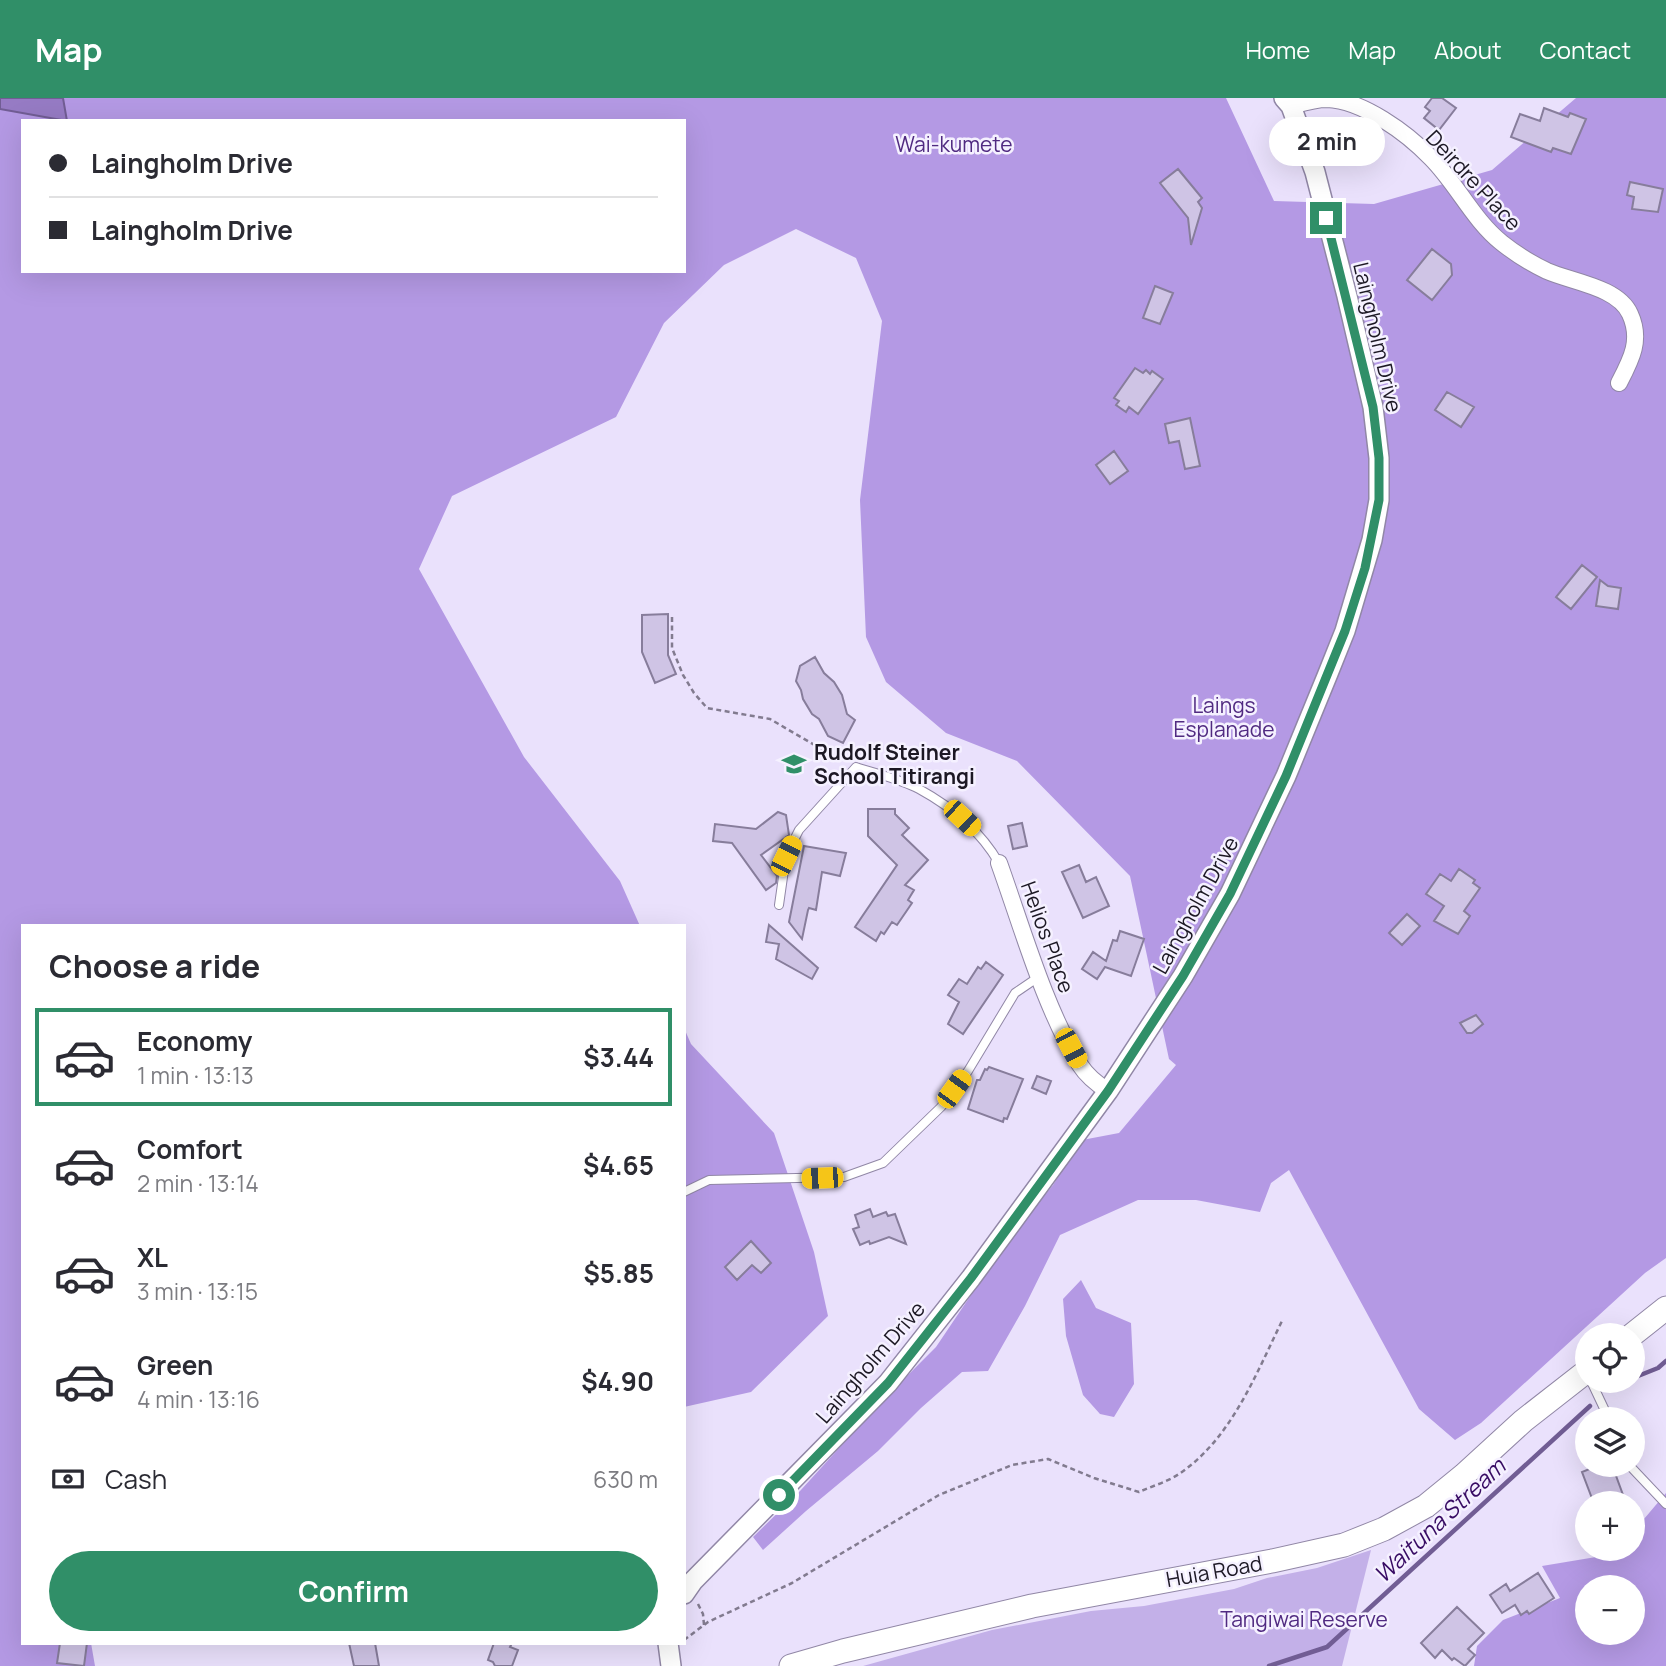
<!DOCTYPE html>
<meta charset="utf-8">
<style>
:root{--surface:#fff;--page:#f2f2f3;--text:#2b2b33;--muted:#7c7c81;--line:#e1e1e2;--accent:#308f68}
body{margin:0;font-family:Manrope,sans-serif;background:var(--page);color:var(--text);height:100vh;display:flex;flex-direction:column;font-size:26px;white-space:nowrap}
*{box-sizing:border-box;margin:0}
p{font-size:23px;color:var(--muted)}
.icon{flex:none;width:38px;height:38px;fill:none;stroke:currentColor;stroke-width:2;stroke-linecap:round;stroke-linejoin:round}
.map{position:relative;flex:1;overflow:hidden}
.side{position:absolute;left:21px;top:826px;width:665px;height:721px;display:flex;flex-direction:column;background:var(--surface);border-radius:0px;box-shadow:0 7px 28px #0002}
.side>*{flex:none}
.banner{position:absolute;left:21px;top:21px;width:665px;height:154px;border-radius:0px;box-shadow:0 7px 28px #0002;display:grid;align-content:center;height:154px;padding:0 28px;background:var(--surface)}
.tools{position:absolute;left:1575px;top:1225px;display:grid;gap:14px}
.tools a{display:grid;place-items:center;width:70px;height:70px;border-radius:50%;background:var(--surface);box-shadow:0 7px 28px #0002;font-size:35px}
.end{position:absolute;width:32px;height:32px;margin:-16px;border:9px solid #308f68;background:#fff;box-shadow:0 0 0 4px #fff}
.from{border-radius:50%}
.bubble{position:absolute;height:49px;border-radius:24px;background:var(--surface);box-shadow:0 7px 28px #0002;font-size:23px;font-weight:700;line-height:49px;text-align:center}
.car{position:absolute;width:21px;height:42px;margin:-21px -10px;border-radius:9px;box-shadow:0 0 5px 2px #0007;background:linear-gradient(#f5c518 24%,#345 0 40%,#f5c518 0 76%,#345 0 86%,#f5c518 0)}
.banner b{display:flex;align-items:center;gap:24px;height:66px;font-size:26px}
.banner b+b{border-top:2px solid var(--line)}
.banner i{width:18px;height:18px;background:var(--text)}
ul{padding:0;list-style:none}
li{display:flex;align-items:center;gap:21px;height:98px;margin:0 14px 10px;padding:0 14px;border:4px solid transparent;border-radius:0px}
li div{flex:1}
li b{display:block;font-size:26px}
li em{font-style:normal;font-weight:700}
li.on{border-color:var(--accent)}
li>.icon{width:63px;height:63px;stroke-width:1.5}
h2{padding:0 28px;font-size:32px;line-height:84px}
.pay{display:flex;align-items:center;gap:18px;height:77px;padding:0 28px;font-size:26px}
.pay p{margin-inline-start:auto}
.cta{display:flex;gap:14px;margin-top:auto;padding:14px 28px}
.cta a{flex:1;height:80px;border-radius:42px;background:var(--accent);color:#fff;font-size:28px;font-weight:700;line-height:80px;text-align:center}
header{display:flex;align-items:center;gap:42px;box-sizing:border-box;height:98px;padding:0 35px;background:var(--accent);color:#fff}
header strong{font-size:33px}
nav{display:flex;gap:38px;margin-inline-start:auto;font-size:24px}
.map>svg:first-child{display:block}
.green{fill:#c3b0e8}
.forest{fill:#b499e4;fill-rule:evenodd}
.water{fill:#967bc4;stroke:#715d94;stroke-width:2}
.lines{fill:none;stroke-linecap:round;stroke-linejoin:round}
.stream{stroke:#715d94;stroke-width:4.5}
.building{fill:#cfc4e5;stroke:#877d9b;stroke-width:2}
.service-casing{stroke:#9187a6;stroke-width:10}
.minor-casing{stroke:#9187a6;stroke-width:18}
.tertiary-casing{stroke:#9187a6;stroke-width:22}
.secondary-casing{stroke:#9187a6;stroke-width:25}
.path{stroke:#827b8f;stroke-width:2.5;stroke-dasharray:5 3.5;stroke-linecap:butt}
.service{stroke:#fff;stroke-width:8}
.minor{stroke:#fff;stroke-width:16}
.tertiary{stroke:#fff;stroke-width:19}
.secondary{stroke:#fff;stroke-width:23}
.route{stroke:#308f68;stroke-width:9}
.labels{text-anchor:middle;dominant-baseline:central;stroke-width:5;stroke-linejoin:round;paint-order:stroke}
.park-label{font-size:21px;fill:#502a81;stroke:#f5f1ff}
.street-label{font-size:21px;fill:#1c1824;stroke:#f5f1ff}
.poi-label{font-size:21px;font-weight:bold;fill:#1c1824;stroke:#f5f1ff;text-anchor:start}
.water-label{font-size:23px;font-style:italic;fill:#380c64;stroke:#f5f1ff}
</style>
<header>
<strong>Map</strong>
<nav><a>Home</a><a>Map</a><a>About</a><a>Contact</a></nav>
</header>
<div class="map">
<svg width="1666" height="1568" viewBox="0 0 1666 1568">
<rect width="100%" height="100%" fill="#eae1fc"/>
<path class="green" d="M 1371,1452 L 1342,1568 L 863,1568 L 992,1532 L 1091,1513 L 1144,1508 L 1234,1491 L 1267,1480 L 1317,1470 Z"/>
<path class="forest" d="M 63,0 L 1226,0 L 1274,103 L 1374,106 L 1492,72 L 1576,0 L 1666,0 L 1666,1160 L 1645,1175 L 1481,1325 L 1455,1342 L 1419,1311 L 1289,1072 L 1271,1085 L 1260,1114 L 1196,1102 L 1138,1102 L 1060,1137 L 1025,1208 L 988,1273 L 962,1274 L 921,1310 L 878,1353 L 806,1413 L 763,1452 L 753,1439 L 800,1393 L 881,1304 L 936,1249 L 1006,1145 L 1053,1087 L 1082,1042 L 1119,1035 L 1176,967 L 1169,961 L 1130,778 L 1017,663 L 946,635 L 886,584 L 866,539 L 860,402 L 882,223 L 856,160 L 796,131 L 724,167 L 664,225 L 616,319 L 452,398 L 419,471 L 524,659 L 620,783 L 640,828 L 23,828 L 23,1545 L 91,1545 L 95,1568 L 0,1568 L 0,11 L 67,22 ZM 23,23 L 684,23 L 684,173 L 23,173 Z
M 684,930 L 691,946 L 774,1035 L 814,1154 L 828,1218 L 751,1294 L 684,1309 Z
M 1081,1182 L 1096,1210 L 1131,1225 L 1134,1286 L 1114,1319 L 1100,1316 L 1083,1297 L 1066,1238 L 1063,1201 Z
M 1666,1395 L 1666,1568 L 1474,1568 L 1477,1548 L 1503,1522 L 1560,1500 L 1542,1468 L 1614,1456 L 1619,1451 L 1633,1451 L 1633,1434 ZM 1587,1489 L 1633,1489 L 1633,1535 L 1587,1535 Z"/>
<path class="water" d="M 0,0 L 63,0 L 67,23 L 0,11 Z"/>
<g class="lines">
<path class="stream" d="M 1633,1280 L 1658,1270 L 1666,1263
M 1609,1289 L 1626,1283
M 1269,1568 L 1327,1549 L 1590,1308"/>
</g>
<path class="building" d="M 1432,0 L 1442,0 L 1456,10 L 1439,32 L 1424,20 L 1430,13 L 1425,9 Z
M 1544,10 L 1568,19 L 1570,15 L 1586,21 L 1571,56 L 1553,50 L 1551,54 L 1511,39 L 1520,16 L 1540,23 Z
M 1178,71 L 1202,100 L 1198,104 L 1202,110 L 1191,147 L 1188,120 L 1160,85 Z
M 1630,84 L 1663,91 L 1658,114 L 1632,111 L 1634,99 L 1627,97 Z
M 1432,151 L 1451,166 L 1452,177 L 1432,202 L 1407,182 Z
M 1155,188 L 1173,195 L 1160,226 L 1143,220 Z
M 1135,270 L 1143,275 L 1146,272 L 1150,276 L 1152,273 L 1163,281 L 1138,316 L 1129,309 L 1126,314 L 1116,307 L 1119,303 L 1114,300 Z
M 1447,294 L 1474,309 L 1461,329 L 1435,312 Z
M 1190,320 L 1200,368 L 1185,371 L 1179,343 L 1169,345 L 1165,326 Z
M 1114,353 L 1128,373 L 1110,386 L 1096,367 Z
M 1582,467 L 1597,479 L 1571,511 L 1556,499 Z
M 1600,482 L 1608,488 L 1621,490 L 1618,511 L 1596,508 Z
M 668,516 L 668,557 L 676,576 L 655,585 L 642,554 L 642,517 Z
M 815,559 L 824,575 L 834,584 L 842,597 L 847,616 L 855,622 L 843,645 L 828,638 L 819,621 L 812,616 L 803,601 L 801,592 L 796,583 L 800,568 Z
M 868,711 L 895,711 L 895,716 L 909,730 L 902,737 L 928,762 L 905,787 L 914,792 L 908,802 L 912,805 L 897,827 L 892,824 L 884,836 L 881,834 L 876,843 L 855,829 L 897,767 L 868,738 Z
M 778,714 L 786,717 L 789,737 L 761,757 L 777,778 L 776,785 L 766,792 L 732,745 L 713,743 L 715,726 L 756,731 Z
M 1022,725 L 1027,748 L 1013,751 L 1008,728 Z
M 804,748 L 846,755 L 840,778 L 822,774 L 816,812 L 809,810 L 808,812 L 802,841 L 789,824 Z
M 1079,767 L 1086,784 L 1096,779 L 1109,808 L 1083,820 L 1062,774 Z
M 1459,771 L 1475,782 L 1473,785 L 1480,790 L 1464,813 L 1470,818 L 1458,836 L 1434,823 L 1444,808 L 1426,796 L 1440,776 L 1451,783 Z
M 1407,816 L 1420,828 L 1402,847 L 1389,835 Z
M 769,827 L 818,870 L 812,881 L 776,861 L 779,846 L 766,844 Z
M 1120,833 L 1144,841 L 1131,878 L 1105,869 L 1097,881 L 1082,871 L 1093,854 L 1106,863 L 1113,842 L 1117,843 Z
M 986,864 L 1003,877 L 963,936 L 948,926 L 959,904 L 948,897 L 959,881 L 967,886 L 978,869 L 981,871 Z
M 1476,917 L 1483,926 L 1472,935 L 1467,935 L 1460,925 Z
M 989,969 L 1023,981 L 1007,1021 L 1004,1020 L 1003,1024 L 968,1011 L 977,982 L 980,982 L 985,971 L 987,972 Z
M 1037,978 L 1051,983 L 1046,996 L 1032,990 Z
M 870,1111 L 873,1119 L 886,1114 L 888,1118 L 895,1116 L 906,1146 L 889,1139 L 870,1146 L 869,1143 L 860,1147 L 853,1131 L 859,1129 L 855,1117 Z
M 751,1143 L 771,1165 L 761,1175 L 752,1167 L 737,1182 L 725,1169 Z
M 1590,1367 L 1612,1367 L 1626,1405 L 1611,1405 L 1608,1397 L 1593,1403 L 1582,1374 L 1592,1370 Z
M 1538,1475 L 1554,1500 L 1529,1516 L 1527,1513 L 1521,1517 L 1515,1507 L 1502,1515 L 1490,1497 L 1506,1486 L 1510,1493 Z
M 1457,1509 L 1484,1535 L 1468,1551 L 1475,1557 L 1465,1568 L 1454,1560 L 1452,1562 L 1442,1552 L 1435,1560 L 1421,1545 Z
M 60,1545 L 87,1545 L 84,1568 L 57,1565 Z
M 349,1545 L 375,1545 L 379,1568 L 354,1568 Z
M 494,1545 L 512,1545 L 510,1549 L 518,1552 L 512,1568 L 495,1568 L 493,1564 L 488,1562 Z"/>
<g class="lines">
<g class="service-casing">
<path id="service" d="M 779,807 L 786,758 L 799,732 L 856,669 C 877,676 900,681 919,691 C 952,709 981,734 999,765
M 684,1094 L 709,1082 L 844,1079 L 883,1065 L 941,1009 L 968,973 L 1015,895 L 1040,878
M 1591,1283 L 1609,1321
M 1629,1367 L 1666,1406"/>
</g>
<g class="minor-casing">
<path id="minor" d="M 1291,8 C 1302,5 1315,1 1327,1 C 1362,2 1407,35 1431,60 C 1457,86 1473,122 1502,145 C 1516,156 1532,166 1547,173 C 1572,184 1618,189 1630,216 C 1642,242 1631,262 1619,285
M 999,765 C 1022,829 1045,911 1080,967 C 1087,978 1097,986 1108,993"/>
</g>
<g class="tertiary-casing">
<path id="tertiary" d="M 684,1496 L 693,1483 L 888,1285 L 971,1180 L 1108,993 L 1183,878 L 1230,796 L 1286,678 L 1327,578 L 1345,533 L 1372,442 L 1379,402 L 1379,360 L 1373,309 L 1347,198 L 1315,74 L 1291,8 L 1284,0
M 668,1545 L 671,1568"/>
</g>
<g class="secondary-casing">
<path id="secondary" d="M 1632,1237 L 1666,1210
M 791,1568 L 843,1553 L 1032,1508 L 1272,1463 L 1344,1447 L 1384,1431 L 1426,1408 L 1464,1377 L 1523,1323 L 1587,1273"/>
</g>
<path class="path" d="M 672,519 L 672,550 L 683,577 L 694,595 L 707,610 L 770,621 L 835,659
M 698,1506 L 703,1516 L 704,1527
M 684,1542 L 708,1524 L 792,1485 L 939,1397 L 1012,1367 L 1048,1361 L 1094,1380 L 1139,1394 C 1152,1388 1167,1384 1179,1376 C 1231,1341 1255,1278 1282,1223"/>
<use href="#service" class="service"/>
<use href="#minor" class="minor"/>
<use href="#tertiary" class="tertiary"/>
<use href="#secondary" class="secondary"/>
</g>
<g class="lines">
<path class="route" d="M 779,1397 L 888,1285 L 971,1180 L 1108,993 L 1183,878 L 1230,796 L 1286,678 L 1345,533 L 1365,470 L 1379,402 L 1379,360 L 1373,309 L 1326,120"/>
</g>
<defs>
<g id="school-bare" transform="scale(1.89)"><path d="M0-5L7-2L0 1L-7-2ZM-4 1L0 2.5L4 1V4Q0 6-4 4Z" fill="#308f68" stroke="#f5f1ff" stroke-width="2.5" paint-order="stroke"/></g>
</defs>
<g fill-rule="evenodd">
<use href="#school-bare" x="794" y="666"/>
</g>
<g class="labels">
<g class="park-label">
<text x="954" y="46">Wai-kumete</text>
<text x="1224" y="607">Laings<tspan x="1224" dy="24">Esplanade</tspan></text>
<text x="1304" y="1521">Tangiwai Reserve</text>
</g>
<g class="street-label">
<text transform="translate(1474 82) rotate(47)">Deirdre Place</text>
<text transform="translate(1378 239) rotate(77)">Laingholm Drive</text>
<text transform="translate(1195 807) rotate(-61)">Laingholm Drive</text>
<text transform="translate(1048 839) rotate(70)">Helios Place</text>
<text transform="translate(870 1264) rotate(-49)">Laingholm Drive</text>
<text transform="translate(1214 1473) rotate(-10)">Huia Road</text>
</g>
<g class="poi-label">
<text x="814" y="654">Rudolf Steiner<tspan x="814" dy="24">School Titirangi</tspan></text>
</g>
<g class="water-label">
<text transform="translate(1439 1422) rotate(-43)">Waituna Stream</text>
</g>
</g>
</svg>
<div class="tools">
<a><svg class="icon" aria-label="locate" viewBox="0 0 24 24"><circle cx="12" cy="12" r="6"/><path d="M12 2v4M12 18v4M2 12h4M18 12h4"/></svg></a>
<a><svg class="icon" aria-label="layers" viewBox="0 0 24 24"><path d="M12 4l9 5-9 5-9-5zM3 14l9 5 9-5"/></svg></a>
<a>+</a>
<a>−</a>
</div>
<i class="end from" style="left:779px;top:1397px"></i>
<i class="end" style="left:1326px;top:120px"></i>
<div class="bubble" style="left:1269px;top:19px;width:116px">2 min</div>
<i class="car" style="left:962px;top:720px;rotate:133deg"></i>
<i class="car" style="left:786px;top:758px;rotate:26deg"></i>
<i class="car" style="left:1071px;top:950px;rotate:152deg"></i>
<i class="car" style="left:954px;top:991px;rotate:36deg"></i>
<i class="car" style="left:822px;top:1080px;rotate:268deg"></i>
<div class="banner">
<b><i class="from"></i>Laingholm Drive</b>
<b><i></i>Laingholm Drive</b>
</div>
<section class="side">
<h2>Choose a ride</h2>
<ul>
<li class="on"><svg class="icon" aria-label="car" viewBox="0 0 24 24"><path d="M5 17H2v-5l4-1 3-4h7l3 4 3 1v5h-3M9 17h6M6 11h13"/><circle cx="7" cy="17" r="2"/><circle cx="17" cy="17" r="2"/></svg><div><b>Economy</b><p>1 min · 13:13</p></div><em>$3.44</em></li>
<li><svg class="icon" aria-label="car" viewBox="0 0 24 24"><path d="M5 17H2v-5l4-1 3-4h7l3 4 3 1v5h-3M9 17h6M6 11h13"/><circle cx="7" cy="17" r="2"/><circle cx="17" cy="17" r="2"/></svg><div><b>Comfort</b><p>2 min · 13:14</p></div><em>$4.65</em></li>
<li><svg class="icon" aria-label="car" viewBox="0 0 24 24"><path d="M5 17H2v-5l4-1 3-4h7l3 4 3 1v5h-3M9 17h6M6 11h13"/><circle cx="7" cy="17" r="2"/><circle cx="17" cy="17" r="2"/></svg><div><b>XL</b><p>3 min · 13:15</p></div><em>$5.85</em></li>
<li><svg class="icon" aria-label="car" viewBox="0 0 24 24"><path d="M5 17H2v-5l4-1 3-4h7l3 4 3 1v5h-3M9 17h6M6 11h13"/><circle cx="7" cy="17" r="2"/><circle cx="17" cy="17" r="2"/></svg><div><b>Green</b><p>4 min · 13:16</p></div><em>$4.90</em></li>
</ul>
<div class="pay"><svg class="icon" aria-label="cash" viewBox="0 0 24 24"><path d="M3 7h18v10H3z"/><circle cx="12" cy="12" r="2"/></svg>Cash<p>630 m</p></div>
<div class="cta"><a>Confirm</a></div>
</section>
</div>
